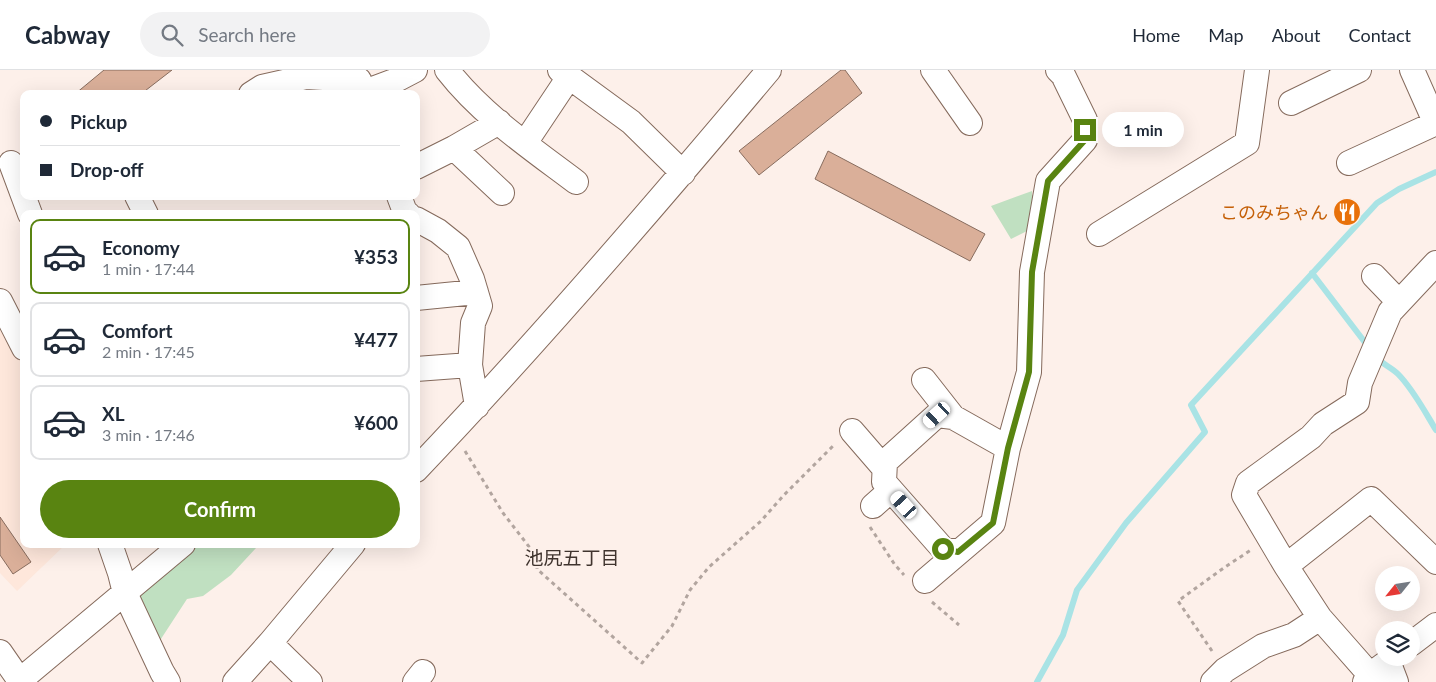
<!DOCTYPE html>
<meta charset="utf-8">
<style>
:root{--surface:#fff;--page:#f2f2f3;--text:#1f2937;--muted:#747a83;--line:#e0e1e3;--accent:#598411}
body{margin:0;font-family:Lato,"Noto Sans JP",sans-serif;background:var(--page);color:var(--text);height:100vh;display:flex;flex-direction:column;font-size:19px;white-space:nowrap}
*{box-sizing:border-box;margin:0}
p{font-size:16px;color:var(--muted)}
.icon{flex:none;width:28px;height:28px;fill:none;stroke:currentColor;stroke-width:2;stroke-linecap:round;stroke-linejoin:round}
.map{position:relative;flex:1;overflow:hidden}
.drawer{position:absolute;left:20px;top:140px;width:400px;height:338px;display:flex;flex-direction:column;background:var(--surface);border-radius:10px;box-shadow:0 5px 20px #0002}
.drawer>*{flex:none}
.banner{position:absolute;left:20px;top:20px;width:400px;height:110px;border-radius:10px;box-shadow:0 5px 20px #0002;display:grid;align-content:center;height:110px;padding:0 20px;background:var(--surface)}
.needle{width:32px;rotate:240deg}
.tools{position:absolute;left:1375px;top:496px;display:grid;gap:10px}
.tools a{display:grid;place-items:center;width:45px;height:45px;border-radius:50%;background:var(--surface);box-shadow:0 5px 20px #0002;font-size:25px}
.end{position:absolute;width:22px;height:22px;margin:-11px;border:6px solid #598411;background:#fff;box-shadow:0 0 0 2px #fff}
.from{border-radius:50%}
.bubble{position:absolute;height:35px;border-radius:18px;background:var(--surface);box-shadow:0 5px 20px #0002;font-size:16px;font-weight:700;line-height:35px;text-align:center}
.car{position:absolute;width:15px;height:30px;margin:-15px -8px;border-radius:6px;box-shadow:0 0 4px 1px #0007;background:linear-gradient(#fff 24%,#345 0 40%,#fff 0 76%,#345 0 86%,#fff 0)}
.banner b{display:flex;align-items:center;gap:18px;height:48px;font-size:19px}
.banner b+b{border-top:1px solid var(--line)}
.banner i{width:12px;height:12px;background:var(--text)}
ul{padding:9px 0 0;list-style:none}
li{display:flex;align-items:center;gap:15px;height:75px;margin:0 10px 8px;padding:0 10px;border:2px solid var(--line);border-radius:10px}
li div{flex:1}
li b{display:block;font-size:19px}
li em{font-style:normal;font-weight:700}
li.current{border-color:var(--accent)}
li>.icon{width:45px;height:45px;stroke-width:1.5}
.button{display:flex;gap:10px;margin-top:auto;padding:10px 20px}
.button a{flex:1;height:58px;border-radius:30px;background:var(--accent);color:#fff;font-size:20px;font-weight:700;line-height:58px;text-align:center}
header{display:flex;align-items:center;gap:30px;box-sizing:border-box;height:70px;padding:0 25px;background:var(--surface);border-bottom:1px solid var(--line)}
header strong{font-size:24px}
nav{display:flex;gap:28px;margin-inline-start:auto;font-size:18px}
.search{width:350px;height:45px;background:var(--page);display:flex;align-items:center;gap:12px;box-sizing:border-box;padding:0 18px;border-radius:28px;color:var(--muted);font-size:19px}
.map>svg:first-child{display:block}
.built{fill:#fee7db}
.green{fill:#c0e0c1}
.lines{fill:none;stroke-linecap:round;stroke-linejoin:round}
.stream{stroke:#a9e3e5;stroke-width:6}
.building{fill:#daaf99;stroke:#876c5e}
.minor-casing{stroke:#856a5c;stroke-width:26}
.path{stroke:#b2a59f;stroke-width:3;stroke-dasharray:4 4;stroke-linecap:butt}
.minor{stroke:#fff;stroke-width:24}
.route{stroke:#598411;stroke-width:6}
.labels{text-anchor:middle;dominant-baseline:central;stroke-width:4;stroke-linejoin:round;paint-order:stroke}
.food-label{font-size:18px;fill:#c56008;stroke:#fdf0ea;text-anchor:end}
.neighbourhood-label{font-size:19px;fill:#40342e;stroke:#fdf0ea}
</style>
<header>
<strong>Cabway</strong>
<div class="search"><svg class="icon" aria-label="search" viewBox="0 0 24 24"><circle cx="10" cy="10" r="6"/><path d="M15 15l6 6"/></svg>Search here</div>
<nav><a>Home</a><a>Map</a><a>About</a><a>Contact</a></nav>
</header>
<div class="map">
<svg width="1436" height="612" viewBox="0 0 1436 612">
<rect width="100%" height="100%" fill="#fdf0ea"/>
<path class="built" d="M 0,248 L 24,297 L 24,474 L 66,474 L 17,521 L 0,503 Z"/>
<path class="green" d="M 1032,121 L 1032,125 L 1035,125 L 1027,161 L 1011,169 L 991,136 Z
M 195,474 L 226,474 L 228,477 L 232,474 L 252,474 L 256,478 L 231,505 L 203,526 L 187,529 L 157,575 L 136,519 Z"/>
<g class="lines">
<path class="stream" d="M 1312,203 L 1370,279
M 1376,287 C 1382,294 1391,297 1398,304 C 1413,319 1425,342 1436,360
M 1037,612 L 1063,565 L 1077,520 L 1126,453 L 1205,362 L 1191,335 L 1377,133 L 1399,119 L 1436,102"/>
</g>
<path class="building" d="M 104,0 L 172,0 L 141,24 L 75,24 Z
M 841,0 L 845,0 L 862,23 L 759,105 L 739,81 Z
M 828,81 L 985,164 L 970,191 L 815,109 Z
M 0,447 L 31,492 L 13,504 L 0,485 Z"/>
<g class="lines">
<g class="minor-casing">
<path id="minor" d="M 447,0 C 482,45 531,78 576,112
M 560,0 L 631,52 L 683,103
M 933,0 L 970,53
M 1412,0 L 1436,54
M 362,23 L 394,11 L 415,0
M 251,24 L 262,17 L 306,7 L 359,10
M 1291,33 L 1359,0
M 525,73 L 569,7
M 454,78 L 502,123
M 11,93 L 30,144
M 1349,93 L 1436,53
M 416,97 L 454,78 L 499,52
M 137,126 L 146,144
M 399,126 L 405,142 L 408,144
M 416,149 L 438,161 L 458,177 L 472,209 L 480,236 L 473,253 L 470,295 L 477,336
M 1099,164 L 1247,73 L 1257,0
M 1374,206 L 1399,232
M 416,228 L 476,222
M 0,231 L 24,278
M 416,299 L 470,295
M 924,310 L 953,347
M 852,361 L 884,398
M 1008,378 L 953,347 L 937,345 L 885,392 L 884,412 L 943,479 L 959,482 L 993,453 L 1008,378 L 1029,302 L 1032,202 L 1048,111 L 1085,70 L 1085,50 L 1063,5 L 1058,0
M 416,400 C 539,271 655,136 769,0
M 873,436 L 891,420
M 110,474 L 120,503 L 125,523 L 162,602 L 168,612
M 1286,496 L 1371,429 L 1436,492
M 925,511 L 959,482
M 270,573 L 310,612
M 1411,574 L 1436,555
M 0,582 L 20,611
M 1388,591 L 1396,612
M 1371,606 L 1320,548 L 1286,496 L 1244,425 L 1248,413 L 1311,367 L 1323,354 L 1357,332 L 1360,313 L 1390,242 L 1436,193
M 18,612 L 183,474
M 235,612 L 270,573 L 353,474
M 415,612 L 423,602
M 1213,612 L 1225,600 L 1263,576 L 1294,565 L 1320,548
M 1365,612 L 1378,599 L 1393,588"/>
</g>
<path class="path" d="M 465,381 L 503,443 L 537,487 L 537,499 L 642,593 L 672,556 L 690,520 L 709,497 L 761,451 L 784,425 L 834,375
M 870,457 L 895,495 L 904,505
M 932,532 L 959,555
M 1212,581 L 1178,531 L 1225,497 L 1251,480"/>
<use href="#minor" class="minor"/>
</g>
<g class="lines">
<path class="route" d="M 943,479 L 958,482 L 993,453 L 1008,378 L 1029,302 L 1032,202 L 1048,111 L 1085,70 L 1085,60"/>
</g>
<defs>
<g id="restaurant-disc" transform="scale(1.4375)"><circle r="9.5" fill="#e8710a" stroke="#fdf0ea"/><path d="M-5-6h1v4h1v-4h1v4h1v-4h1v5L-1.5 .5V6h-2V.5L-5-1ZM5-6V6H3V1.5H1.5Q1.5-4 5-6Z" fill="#fff"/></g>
</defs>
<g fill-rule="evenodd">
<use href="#restaurant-disc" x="1347" y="142"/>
</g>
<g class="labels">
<g class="food-label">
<text x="1328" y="142">このみちゃん</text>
</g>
<g class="neighbourhood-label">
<text x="572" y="487">池尻五丁目</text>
</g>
</g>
</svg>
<div class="tools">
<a><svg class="needle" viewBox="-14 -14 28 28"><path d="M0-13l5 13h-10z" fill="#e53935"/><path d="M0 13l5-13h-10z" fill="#747a83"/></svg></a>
<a><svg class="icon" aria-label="layers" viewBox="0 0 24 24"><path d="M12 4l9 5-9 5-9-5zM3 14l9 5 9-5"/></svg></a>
</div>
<i class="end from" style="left:943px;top:479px"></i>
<i class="end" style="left:1085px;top:60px"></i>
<div class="bubble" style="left:1102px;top:42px;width:82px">1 min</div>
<i class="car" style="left:937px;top:345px;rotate:228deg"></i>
<i class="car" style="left:904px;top:435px;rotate:318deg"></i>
<div class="banner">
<b><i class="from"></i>Pickup</b>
<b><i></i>Drop-off</b>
</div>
<section class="drawer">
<ul>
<li class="current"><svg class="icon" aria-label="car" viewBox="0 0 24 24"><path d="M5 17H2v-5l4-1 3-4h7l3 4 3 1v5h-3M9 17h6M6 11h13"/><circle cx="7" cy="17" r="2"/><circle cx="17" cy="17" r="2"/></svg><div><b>Economy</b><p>1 min · 17:44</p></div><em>¥353</em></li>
<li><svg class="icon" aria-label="car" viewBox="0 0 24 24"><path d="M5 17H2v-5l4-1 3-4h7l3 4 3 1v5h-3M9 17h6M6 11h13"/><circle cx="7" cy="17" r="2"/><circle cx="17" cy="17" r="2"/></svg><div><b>Comfort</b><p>2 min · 17:45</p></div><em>¥477</em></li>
<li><svg class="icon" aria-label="car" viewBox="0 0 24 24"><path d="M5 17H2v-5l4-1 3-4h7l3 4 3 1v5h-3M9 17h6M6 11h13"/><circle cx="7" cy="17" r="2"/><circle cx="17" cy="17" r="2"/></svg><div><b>XL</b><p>3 min · 17:46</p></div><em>¥600</em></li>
</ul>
<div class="button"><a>Confirm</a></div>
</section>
</div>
